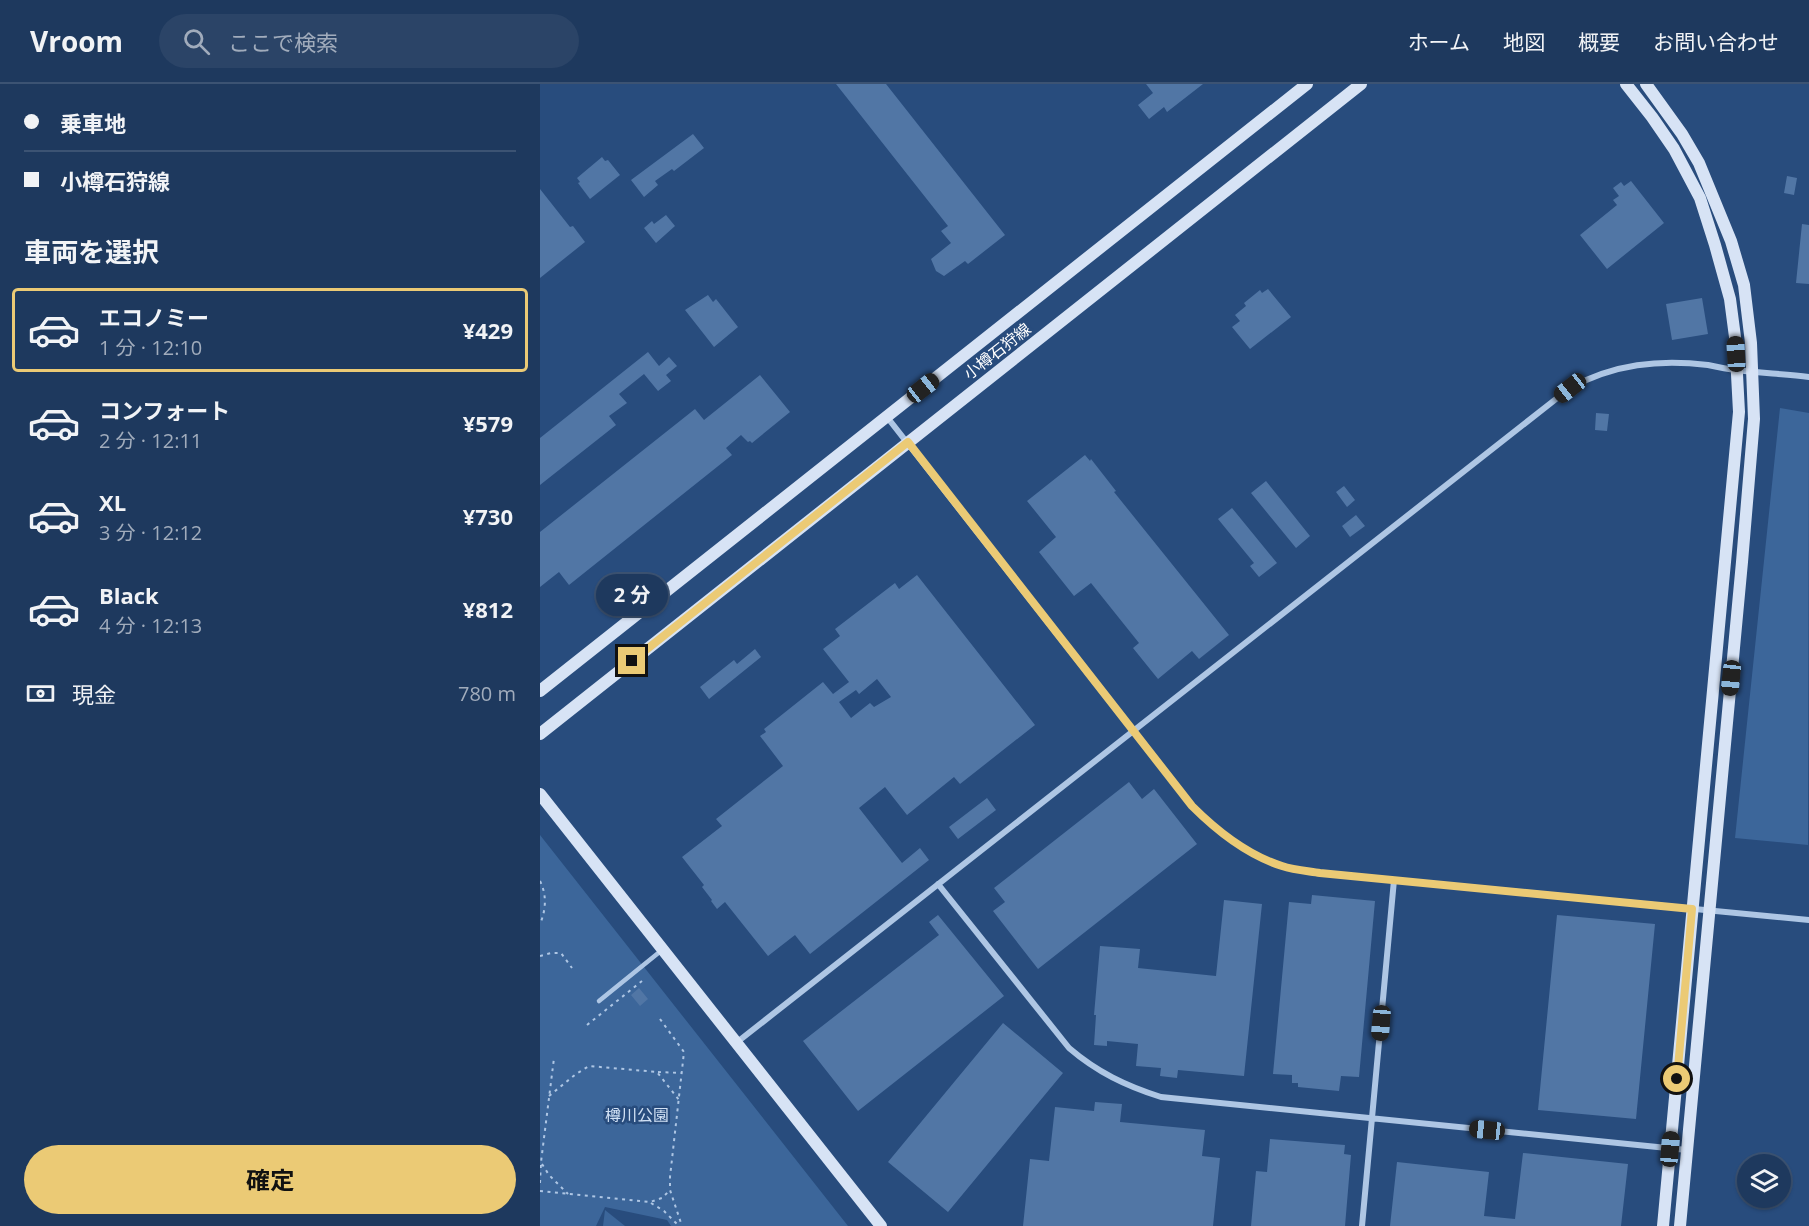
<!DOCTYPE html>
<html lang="ja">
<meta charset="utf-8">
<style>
:root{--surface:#1e395e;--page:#2b4467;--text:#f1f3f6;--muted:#a1acbc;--line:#3c5373;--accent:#ebca75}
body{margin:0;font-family:"Open Sans","Noto Sans JP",sans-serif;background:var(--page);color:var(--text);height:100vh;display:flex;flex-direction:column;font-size:22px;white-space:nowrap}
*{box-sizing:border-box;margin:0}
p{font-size:20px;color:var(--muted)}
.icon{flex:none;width:33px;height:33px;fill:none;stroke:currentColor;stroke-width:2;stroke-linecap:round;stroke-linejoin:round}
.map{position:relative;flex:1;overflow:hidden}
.panel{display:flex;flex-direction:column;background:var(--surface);width:540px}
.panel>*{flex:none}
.banner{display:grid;align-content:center;height:132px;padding:0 24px;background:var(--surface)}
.controls{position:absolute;left:1197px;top:1070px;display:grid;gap:12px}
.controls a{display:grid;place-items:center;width:54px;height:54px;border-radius:50%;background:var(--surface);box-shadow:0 2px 4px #0004,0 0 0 2px var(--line);font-size:30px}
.end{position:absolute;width:27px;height:27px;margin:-14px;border:8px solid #ebca75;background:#111;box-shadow:0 0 0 3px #111}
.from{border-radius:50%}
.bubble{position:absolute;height:42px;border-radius:21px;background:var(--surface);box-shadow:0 2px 4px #0004,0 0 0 2px var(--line);font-size:20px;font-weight:700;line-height:42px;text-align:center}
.car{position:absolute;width:18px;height:36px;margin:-18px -9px;border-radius:8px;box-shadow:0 0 4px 2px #0007;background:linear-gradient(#222 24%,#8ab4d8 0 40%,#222 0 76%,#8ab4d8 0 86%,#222 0)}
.banner b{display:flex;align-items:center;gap:21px;height:57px;font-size:22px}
.banner b+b{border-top:2px solid var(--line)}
.banner i{width:15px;height:15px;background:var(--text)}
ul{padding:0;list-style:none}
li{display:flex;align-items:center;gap:18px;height:84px;margin:0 12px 9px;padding:0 12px;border:3px solid transparent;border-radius:6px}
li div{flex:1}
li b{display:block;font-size:22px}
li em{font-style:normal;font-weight:700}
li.on{border-color:var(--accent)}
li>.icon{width:54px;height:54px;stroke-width:1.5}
h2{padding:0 24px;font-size:27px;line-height:72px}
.pay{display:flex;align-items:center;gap:15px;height:66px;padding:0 24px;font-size:22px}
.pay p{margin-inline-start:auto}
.action{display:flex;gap:12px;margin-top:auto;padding:12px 24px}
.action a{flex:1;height:69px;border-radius:36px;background:var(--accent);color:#111;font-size:24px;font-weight:700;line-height:69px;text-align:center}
header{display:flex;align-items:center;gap:36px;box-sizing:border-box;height:84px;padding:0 30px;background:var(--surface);border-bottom:2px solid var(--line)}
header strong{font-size:28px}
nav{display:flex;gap:33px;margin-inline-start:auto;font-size:21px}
.search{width:420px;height:54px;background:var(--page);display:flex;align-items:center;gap:15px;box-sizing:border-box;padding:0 21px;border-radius:33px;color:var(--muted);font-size:22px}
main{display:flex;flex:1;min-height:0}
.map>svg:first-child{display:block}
.green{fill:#3c669a}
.building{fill:#5176a5;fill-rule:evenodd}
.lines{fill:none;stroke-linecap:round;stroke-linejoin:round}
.path{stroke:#aec6e4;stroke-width:2;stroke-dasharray:3 4.5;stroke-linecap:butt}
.lane{stroke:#aec6e4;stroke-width:4.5}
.street{stroke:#aec6e4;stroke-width:6}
.secondary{stroke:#d7e3f5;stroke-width:12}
.route{stroke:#ebca75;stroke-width:8}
.labels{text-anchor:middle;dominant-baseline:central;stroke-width:5;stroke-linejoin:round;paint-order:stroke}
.street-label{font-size:16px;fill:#fff;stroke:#284c7d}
.park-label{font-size:16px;fill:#d0e0f4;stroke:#284c7d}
</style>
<header>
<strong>Vroom</strong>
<div class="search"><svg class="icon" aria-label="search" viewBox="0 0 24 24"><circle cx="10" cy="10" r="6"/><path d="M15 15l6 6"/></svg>ここで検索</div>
<nav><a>ホーム</a><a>地図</a><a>概要</a><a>お問い合わせ</a></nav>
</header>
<main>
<section class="panel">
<div class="banner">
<b><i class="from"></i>乗車地</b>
<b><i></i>小樽石狩線</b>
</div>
<h2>車両を選択</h2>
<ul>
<li class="on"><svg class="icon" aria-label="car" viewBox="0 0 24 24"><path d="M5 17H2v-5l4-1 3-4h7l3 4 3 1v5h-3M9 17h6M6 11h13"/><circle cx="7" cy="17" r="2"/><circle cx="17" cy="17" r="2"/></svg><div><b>エコノミー</b><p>1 分 · 12:10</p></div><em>¥429</em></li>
<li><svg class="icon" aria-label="car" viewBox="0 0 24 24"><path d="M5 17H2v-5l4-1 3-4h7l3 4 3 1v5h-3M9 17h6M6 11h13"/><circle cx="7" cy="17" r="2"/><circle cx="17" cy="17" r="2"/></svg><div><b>コンフォート</b><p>2 分 · 12:11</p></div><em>¥579</em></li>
<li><svg class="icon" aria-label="car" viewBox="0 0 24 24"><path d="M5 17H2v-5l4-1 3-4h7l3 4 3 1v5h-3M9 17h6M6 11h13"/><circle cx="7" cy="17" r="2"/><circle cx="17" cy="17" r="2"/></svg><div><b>XL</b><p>3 分 · 12:12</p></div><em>¥730</em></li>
<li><svg class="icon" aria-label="car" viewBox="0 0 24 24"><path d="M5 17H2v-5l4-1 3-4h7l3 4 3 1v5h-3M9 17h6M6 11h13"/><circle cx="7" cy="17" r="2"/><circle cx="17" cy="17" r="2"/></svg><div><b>Black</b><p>4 分 · 12:13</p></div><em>¥812</em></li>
</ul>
<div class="pay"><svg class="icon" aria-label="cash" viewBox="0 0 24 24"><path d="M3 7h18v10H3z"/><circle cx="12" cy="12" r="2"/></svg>現金<p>780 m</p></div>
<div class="action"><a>確定</a></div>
</section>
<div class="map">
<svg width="1269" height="1142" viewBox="0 0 1269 1142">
<rect width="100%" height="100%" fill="#284c7d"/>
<path class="green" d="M 1240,324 L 1269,329 L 1268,761 L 1195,754 Z
M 0,751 L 308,1142 L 131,1142 L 127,1136 L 65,1123 L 56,1142 L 0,1142 Z
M 65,1126 L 85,1142 L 63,1142 Z"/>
<path class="building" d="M 296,0 L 346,0 L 465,151 L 428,180 L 425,177 L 404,192 L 396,187 L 391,175 L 411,159 L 401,147 L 408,142 Z
M 606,0 L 663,0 L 627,28 L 624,23 L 609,35 L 598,21 L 613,9 Z
M 153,50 L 164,64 L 134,87 L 132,85 L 115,97 L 118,101 L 104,113 L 91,96 Z
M 62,73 L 65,77 L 68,76 L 80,91 L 50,115 L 38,99 L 40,98 L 37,94 Z
M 1247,92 L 1257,94 L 1254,111 L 1244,109 Z
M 1091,97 L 1124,139 L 1067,185 L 1040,151 L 1077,121 L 1073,116 L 1079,112 L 1073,104 L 1081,98 L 1084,102 Z
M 0,105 L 30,143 L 33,142 L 45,158 L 0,194 Z
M 126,131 L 135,142 L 116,159 L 104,144 L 112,137 L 114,140 Z
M 1262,140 L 1269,141 L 1269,200 L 1256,199 Z
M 728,205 L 751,233 L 710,265 L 692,243 L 700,237 L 695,231 L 706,222 L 704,219 L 720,206 L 722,209 Z
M 168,211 L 173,218 L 176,215 L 198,243 L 174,263 L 145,226 Z
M 1162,214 L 1168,250 L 1132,256 L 1126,220 Z
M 108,268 L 119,282 L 129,273 L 137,282 L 126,291 L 131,297 L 118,307 L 104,290 L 79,310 L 87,319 L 69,332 L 76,341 L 0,401 L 0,354 Z
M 220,291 L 250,328 L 212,359 L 210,357 L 208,358 L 201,351 L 186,364 L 192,371 L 29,501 L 19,488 L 0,503 L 0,448 L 155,325 L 164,336 Z
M 1056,329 L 1069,330 L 1067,347 L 1055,346 Z
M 545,371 L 550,377 L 551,375 L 576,407 L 574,408 L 689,551 L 659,575 L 652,567 L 618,595 L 593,564 L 599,559 L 551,499 L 534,512 L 499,468 L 516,453 L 487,417 Z
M 726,397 L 770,452 L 756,464 L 711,409 Z
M 804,402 L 815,416 L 807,423 L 796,408 Z
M 692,424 L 737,479 L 719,493 L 710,482 L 714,479 L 678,435 Z
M 816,431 L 825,442 L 810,453 L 802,442 Z
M 377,491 L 495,641 L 420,700 L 414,693 L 367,731 L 345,703 L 319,724 L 362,779 L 380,764 L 389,776 L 270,870 L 255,851 L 228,872 L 185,818 L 177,825 L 171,817 L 172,816 L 162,803 L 164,801 L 142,773 L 182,742 L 176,735 L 243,682 L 220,652 L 226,648 L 224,645 L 283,598 L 293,610 L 309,598 L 283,565 L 300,552 L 295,545 L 355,499 L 359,505 ZM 337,595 L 351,613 L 334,623 L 330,619 L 311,634 L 299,618 L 316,606 L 319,610 Z
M 215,565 L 221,573 L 169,615 L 160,603 L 194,576 L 197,580 Z
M 589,698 L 602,715 L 614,705 L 657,760 L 498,885 L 453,827 L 465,818 L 454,804 Z
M 447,714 L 456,726 L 418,755 L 409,743 Z
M 772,811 L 835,817 L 819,993 L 801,992 L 799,1007 L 758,1003 L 758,999 L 752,999 L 752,991 L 733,990 L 749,818 L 771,820 Z
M 684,816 L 722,820 L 704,992 L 638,986 L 637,994 L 620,992 L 621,984 L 596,982 L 598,960 L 567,957 L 567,962 L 554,961 L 556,931 L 554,931 L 560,862 L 600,865 L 598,884 L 676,892 Z
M 398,831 L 464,912 L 318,1027 L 263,957 L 399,851 L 389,838 Z
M 1017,831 L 1115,840 L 1096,1035 L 998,1026 Z
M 99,904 L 108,915 L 100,922 L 91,911 Z
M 463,939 L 523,989 L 408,1128 L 348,1078 Z
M 555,1018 L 582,1020 L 580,1038 L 665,1046 L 662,1072 L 680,1074 L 673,1142 L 483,1142 L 490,1075 L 509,1077 L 515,1023 L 554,1027 Z
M 730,1055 L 805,1061 L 804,1070 L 811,1071 L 805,1142 L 711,1142 L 716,1087 L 727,1088 Z
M 983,1069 L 1088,1080 L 1081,1142 L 850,1142 L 857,1078 L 949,1088 L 944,1132 L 975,1135 Z"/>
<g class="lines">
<path class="path" d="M 0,797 C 7,811 6,826 0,840
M 0,872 L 11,869 L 21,869 L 32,884
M 120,935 L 144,968 L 130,1093 L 130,1106 L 142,1142
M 47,941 L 102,897
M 118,988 L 142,989
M 9,1012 L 36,990 L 49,982 L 117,988 L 139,1016
M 2,1080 L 9,1091 L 28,1110
M 0,1099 L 1,1078 L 14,974
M 0,1107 L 110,1118 L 122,1114 L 130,1106
M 111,1119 L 124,1127 L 139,1142"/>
<path class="lane" d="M 59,917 L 122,866"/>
<path class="street" d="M 347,333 L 652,722 C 677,747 707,771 742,782 C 754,786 768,787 780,789 L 1269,836
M 398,800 L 529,964 C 557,988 586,1002 621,1013 L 1147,1066
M 196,959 L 1030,304 C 1074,280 1119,275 1168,281 C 1177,283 1186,285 1196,286 C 1220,289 1245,290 1269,293
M 822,1142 L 854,796"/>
<path class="secondary" d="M 1086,0 L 1112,33 L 1134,65 L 1160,114 L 1175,161 L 1190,215 L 1195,253 L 1199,328 L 1123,1142
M 1106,0 L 1142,50 L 1159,79 L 1191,157 L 1204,201 L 1211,259 L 1214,335 L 1202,478 L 1140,1142
M 0,607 L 767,0
M 0,650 L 821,0
M 0,710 L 341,1142"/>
</g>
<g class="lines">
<path class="route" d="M 92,577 L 368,358 L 652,722 C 677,747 707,771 742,782 C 754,786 768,787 780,789 L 1152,825 L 1137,995"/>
</g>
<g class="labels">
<g class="street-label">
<text transform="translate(457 267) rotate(-38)">小樽石狩線</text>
</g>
<g class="park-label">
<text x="97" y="1031">樽川公園</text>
</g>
</g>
</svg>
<div class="controls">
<a><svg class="icon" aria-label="layers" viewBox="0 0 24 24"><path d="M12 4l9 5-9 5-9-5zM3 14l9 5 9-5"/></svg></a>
</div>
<i class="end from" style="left:1137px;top:995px"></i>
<i class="end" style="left:92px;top:577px"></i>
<div class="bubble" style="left:56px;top:490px;width:72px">2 分</div>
<i class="car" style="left:1196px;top:270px;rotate:357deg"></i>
<i class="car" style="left:383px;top:304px;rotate:52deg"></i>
<i class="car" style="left:1030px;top:304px;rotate:232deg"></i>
<i class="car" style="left:1191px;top:594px;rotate:186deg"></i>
<i class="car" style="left:841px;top:939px;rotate:185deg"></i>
<i class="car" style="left:947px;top:1046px;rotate:276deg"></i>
<i class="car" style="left:1130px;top:1065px;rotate:5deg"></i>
</div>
</main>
